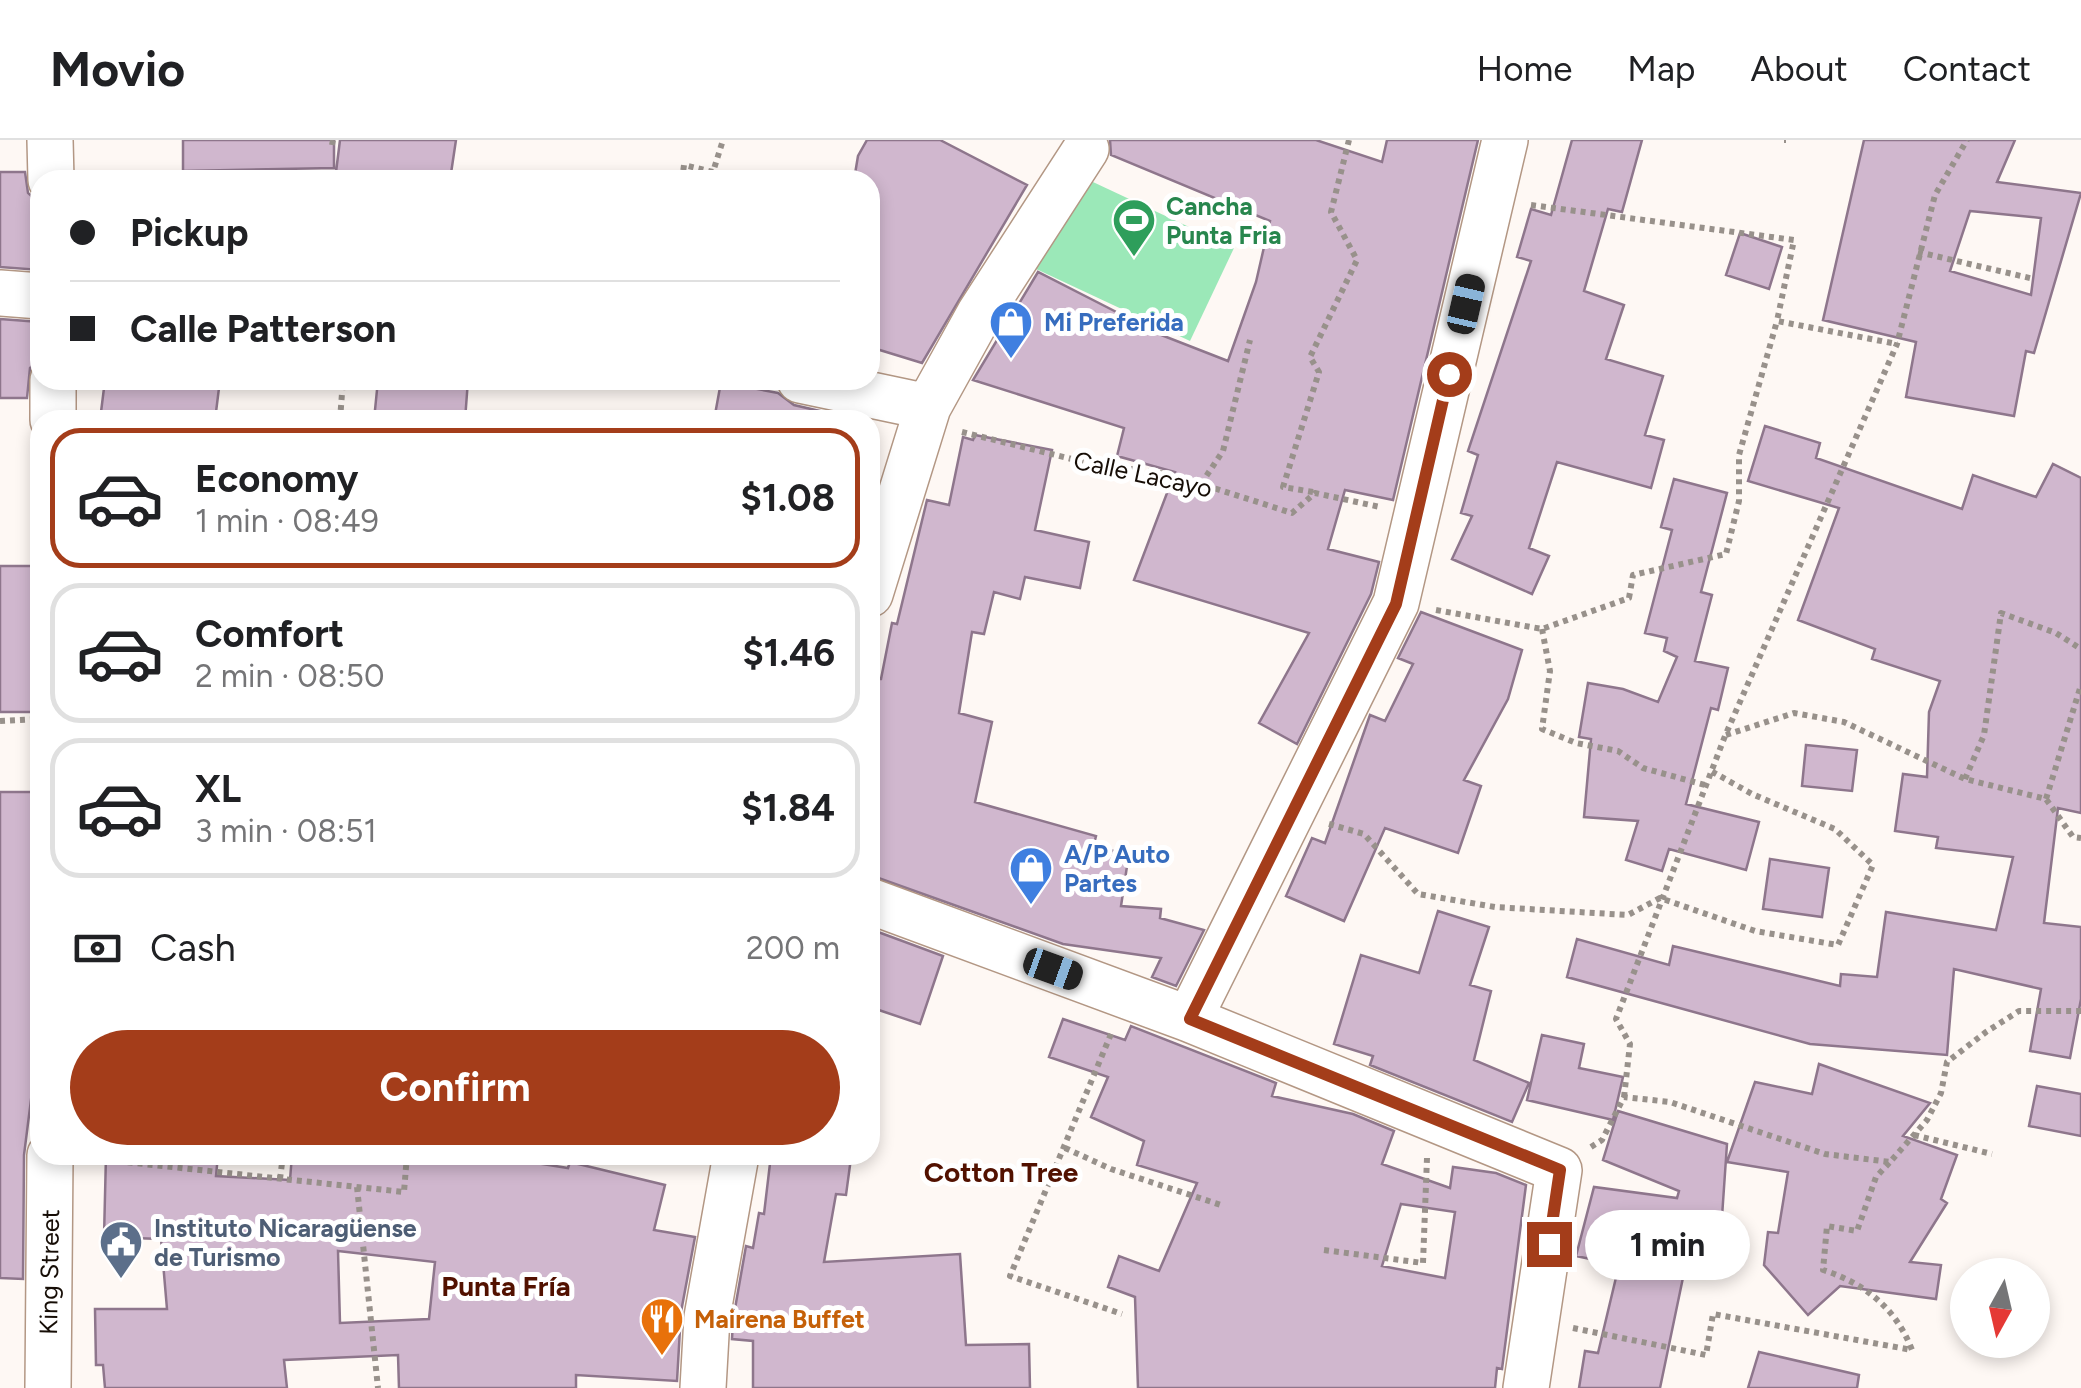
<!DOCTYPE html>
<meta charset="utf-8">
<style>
:root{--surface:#fff;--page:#f6f6f6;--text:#202124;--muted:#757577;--line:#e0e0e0;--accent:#a43d1a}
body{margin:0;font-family:Figtree,sans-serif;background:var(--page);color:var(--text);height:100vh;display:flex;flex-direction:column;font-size:38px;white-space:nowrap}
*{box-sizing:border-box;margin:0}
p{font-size:32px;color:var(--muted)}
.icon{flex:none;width:55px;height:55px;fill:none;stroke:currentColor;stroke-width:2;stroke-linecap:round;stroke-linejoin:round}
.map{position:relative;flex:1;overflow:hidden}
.side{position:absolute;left:30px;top:270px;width:850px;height:755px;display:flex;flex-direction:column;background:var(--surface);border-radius:30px;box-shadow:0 5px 15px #0003}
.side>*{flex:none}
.hud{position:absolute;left:30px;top:30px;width:850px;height:220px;border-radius:30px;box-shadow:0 5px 15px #0003;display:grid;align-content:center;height:220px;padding:0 40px;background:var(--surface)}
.needle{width:65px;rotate:188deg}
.controls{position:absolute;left:1950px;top:1118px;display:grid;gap:20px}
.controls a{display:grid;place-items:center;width:100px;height:100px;border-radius:50%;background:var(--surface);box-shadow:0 5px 15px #0003;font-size:50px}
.end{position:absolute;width:45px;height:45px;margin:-22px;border:12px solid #a43d1a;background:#fff;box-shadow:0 0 0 5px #fff}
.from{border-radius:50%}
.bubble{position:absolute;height:70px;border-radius:35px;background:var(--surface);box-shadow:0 5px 15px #0003;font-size:32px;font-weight:700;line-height:70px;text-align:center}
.car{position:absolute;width:30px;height:60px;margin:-30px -15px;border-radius:12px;box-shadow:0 0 8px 2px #0007;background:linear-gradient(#222 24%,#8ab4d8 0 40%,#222 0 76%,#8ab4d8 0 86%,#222 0)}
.hud b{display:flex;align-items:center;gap:35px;height:95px;font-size:38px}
.hud b+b{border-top:2px solid var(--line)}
.hud i{width:25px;height:25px;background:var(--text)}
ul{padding:18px 0 0;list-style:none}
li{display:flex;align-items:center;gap:30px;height:140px;margin:0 20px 15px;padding:0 20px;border:5px solid var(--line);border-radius:30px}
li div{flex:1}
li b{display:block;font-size:38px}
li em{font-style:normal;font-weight:700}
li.on{border-color:var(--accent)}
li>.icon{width:90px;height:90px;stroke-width:1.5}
.pay{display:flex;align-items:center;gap:25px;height:110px;padding:0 40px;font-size:38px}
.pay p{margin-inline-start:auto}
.action{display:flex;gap:20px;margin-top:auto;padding:20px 40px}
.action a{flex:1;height:115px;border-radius:60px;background:var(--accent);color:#fff;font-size:40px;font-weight:700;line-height:115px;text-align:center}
header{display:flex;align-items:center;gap:60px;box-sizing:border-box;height:140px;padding:0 50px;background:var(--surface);border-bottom:2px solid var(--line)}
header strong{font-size:48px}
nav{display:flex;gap:55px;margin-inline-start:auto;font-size:35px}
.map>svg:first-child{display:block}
.green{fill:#9be8b8}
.building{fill:#d0b7ce;stroke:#8e768c;stroke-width:2.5;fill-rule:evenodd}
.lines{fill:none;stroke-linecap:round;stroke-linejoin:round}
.minor-casing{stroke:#b39784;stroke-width:48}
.path{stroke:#98918b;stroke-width:6;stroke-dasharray:5 5;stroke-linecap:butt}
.minor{stroke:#fff;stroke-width:45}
.route{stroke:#a43d1a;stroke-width:12}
.labels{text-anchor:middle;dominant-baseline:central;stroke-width:10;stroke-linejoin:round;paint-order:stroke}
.leisure-label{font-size:25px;font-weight:bold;fill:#27864d;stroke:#fff;text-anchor:start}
.shop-label{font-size:25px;font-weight:bold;fill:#366cbe;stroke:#fff;text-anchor:start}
.street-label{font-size:25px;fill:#160d06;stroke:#fff}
.service-label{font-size:25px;font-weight:bold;fill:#4e5e75;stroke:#fff;text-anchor:start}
.food-label{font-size:25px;font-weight:bold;fill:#c56008;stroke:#fff;text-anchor:start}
.neighbourhood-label{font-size:28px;font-weight:bold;fill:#521100;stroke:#fff}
</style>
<header>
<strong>Movio</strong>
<nav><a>Home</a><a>Map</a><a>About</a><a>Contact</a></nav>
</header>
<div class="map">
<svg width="2081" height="1248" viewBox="0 0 2081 1248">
<rect width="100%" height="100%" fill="#fef8f4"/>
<path class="green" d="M 1078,35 L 1234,108 L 1190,201 L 1034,128 Z"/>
<path class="building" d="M 183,0 L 334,0 L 334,28 L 183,31 Z
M 340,0 L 456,0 L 450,40 L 335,40 Z
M 867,0 L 940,0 L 1027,45 L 922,223 L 870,207 L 870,40 L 854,40 L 858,16 Z
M 1110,0 L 1316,0 L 1382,22 L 1387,0 L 1478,0 L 1393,360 L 1345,350 L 1328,409 L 1379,422 L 1371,454 L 1297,604 L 1259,583 L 1309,493 L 1134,440 L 1175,332 L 1117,316 L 1124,288 L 973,240 L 1038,132 L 1134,181 L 1133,184 L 1228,221 L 1256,142 L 1270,81 L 1111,15 Z
M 1572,0 L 1642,0 L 1622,72 L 1608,69 L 1584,151 L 1624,165 L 1606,219 L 1663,236 L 1645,295 L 1664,300 L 1651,348 L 1557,322 L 1529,408 L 1549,416 L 1532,454 L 1452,419 L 1472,376 L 1461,373 L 1478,315 L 1468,311 L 1531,121 L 1517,117 L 1531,69 L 1551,75 Z
M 1864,0 L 2015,0 L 1997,42 L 2081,53 L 2034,213 L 2026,211 L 2014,276 L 1906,257 L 1916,202 L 1823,180 ZM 1970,71 L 2041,78 L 2031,155 L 1950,131 Z
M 0,32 L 25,32 L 28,53 L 40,64 L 40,130 L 0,127 Z
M 1740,93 L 1782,107 L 1769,149 L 1726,135 Z
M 0,179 L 40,182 L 40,217 L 30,228 L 27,258 L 0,258 Z
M 105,240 L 220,240 L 215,280 L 100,280 Z
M 378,240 L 468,240 L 465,280 L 374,280 Z
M 721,242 L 778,253 L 794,265 L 837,275 L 836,280 L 714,280 Z
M 1765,286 L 1820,303 L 1816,318 L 1962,369 L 1973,335 L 2036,357 L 2053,324 L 2081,338 L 2081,673 L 2058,668 L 2044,783 L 2081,787 L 2081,859 L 2070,918 L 2030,911 L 2041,849 L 1954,829 L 1947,915 L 1810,904 L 1567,837 L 1577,799 L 1669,825 L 1673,806 L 1840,846 L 1841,834 L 1877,837 L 1886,772 L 1996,790 L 2013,717 L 1936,708 L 1938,697 L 1895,691 L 1903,634 L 1927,637 L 1929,572 L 1940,541 L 1872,519 L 1875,509 L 1798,480 L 1839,368 L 1748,341 Z
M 975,295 L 1052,310 L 1035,390 L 1089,402 L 1080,448 L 1025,437 L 1020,459 L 994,452 L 984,494 L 972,492 L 959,573 L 992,582 L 975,662 L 1096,696 L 1093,708 L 1129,713 L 1121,766 L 1161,769 L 1160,778 L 1204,790 L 1176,846 L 1152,837 L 1161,818 L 1063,804 L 870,735 L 870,571 L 877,539 L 881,539 L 892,483 L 897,484 L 927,360 L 949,365 L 963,297 L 973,300 Z
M 1674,339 L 1727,353 L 1701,452 L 1712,455 L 1695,521 L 1728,528 L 1718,570 L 1711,568 L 1686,664 L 1759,682 L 1746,730 L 1669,709 L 1662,731 L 1626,720 L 1638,681 L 1584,677 L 1591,599 L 1579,597 L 1588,543 L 1623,549 L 1658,562 L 1677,517 L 1664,511 L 1667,498 L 1645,493 L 1672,390 L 1661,387 Z
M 0,426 L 40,426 L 39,572 L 0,572 Z
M 1421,472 L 1522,510 L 1508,559 L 1464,640 L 1481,646 L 1458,713 L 1385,688 L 1344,781 L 1286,756 L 1312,698 L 1325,703 L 1370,575 L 1385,581 L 1413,524 L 1398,518 Z
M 1806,605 L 1857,610 L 1852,651 L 1802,646 Z
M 0,652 L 35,652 L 32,952 L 24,1015 L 23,1139 L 0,1138 Z
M 1770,719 L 1829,728 L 1822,777 L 1763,769 Z
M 1438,771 L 1489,787 L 1470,845 L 1491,851 L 1474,920 L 1529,943 L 1512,982 L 1370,925 L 1373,916 L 1334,904 L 1361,815 L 1419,833 Z
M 870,789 L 943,816 L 920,884 L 870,867 Z
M 1063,879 L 1125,900 L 1131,886 L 1276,943 L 1272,956 L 1353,974 L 1394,991 L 1382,1024 L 1450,1048 L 1453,1027 L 1496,1033 L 1526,1045 L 1502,1229 L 1497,1228 L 1495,1248 L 1138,1248 L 1135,1157 L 1108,1147 L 1119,1116 L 1159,1131 L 1197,1043 L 1137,1025 L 1144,1001 L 1091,977 L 1108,937 L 1049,917 ZM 1401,1064 L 1455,1072 L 1445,1138 L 1382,1126 Z
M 1542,895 L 1584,904 L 1579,928 L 1623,937 L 1613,980 L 1527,960 Z
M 1819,924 L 1930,963 L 1903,996 L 1957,1015 L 1941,1059 L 1947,1063 L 1910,1122 L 1941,1125 L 1936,1159 L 1840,1146 L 1808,1175 L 1764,1125 L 1768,1092 L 1778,1093 L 1788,1032 L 1727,1022 L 1755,942 L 1812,954 Z
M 2037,946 L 2081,954 L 2081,996 L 2029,986 Z
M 1618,971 L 1727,1004 L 1720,1106 L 1690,1104 L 1660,1248 L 1579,1248 L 1585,1211 L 1598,1213 L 1619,1125 L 1576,1116 L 1594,1047 L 1677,1058 L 1679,1051 L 1603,1020 Z
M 106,1015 L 218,1015 L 216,1036 L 290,1040 L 292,1015 L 486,1015 L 568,1028 L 570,1022 L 665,1045 L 654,1090 L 695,1097 L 681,1172 L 677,1241 L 576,1235 L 576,1248 L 399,1248 L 398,1215 L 284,1220 L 287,1248 L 105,1248 L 103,1225 L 96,1225 L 95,1169 L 167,1169 L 161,1099 L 104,1097 ZM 338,1111 L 435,1122 L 429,1179 L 340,1183 Z
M 771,1015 L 851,1018 L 846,1055 L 836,1054 L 824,1122 L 960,1114 L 966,1205 L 1029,1204 L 1030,1248 L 753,1248 L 753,1201 L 732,1199 L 733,1180 L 746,1106 L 753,1108 L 759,1073 L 764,1074 Z
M 1759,1212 L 1859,1235 L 1857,1248 L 1748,1248 Z"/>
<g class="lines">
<g class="minor-casing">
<path id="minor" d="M 50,0 L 51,40
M 0,153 L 40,156
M 53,240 L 53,280
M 800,240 L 928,267
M 870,454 L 928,267 L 980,173 L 1086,9
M 870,761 L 1189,879 L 1559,1030 L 1526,1248
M 1189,879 L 1396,463 L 1505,0
M 48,1248 L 50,1015
M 703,1248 L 707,1177 L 736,1015"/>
</g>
<path class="path" d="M 1784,0 L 1786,0
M 332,5 L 333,0
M 682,40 L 684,25 L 713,32 L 723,0
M 1531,65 L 1794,100 L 1777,181 L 1897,204
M 1918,112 L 2034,139
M 340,280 L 343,240
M 962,292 L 1088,323 L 1173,335 L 1292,373 L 1315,353 L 1380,367
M 1201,344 L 1223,311 L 1250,200
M 1313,352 L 1283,347 L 1319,232 L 1310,217 L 1357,120 L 1331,72 L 1349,0
M 1436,470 L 1542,489 L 1629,458 L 1633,435 L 1726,414 L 1739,361 L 1739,315 L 1777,181
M 1542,489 L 1550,531 L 1542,589 L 1576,603 L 1618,611 L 1643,628 L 1705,645
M 0,581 L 40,579
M 1726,595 L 1794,573 L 1844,582 L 1965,639 L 2046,659 L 2073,697 L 2081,698
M 1965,639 L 1984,595 L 2001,473 L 2056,493 L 2081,509
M 2046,659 L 2081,545
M 1329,684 L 1364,694 L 1418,754 L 1495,767 L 1628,775 L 1660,758 L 1755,791 L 1838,805 L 1873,725 L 1835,689 L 1752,654 L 1711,631
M 1111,894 L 1010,1136 L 1122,1174
M 1624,957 L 1630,904 L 1616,879 L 1725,596 L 1897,204 L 1935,55 L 1967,0
M 1914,995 L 1992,1014
M 1591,1007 L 1602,1000 L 1624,957 L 1670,962 L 1825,1014 L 1890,1022 L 1927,980 L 1941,953 L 1947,922 L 1986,892 L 2019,871 L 2081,871
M 1065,1008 L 1111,1029 L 1221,1065
M 526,1015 L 532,1015
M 88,1018 L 404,1052 L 407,1015
M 280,1039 L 283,1015
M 357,1047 L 378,1248
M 1324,1110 L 1423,1123 L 1427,1018
M 1573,1188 L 1706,1215 L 1713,1174 L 1912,1210 C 1896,1168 1864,1143 1823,1130 L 1827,1086 L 1857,1091 L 1876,1037 L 1890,1022"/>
<use href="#minor" class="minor"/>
</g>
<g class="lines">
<path class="route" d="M 1449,234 L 1396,464 L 1190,879 L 1560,1030 L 1549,1104"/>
</g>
<defs>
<g id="stadium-pin" transform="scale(2.25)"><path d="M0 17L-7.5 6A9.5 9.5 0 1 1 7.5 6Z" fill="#2e9e5b" stroke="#fff"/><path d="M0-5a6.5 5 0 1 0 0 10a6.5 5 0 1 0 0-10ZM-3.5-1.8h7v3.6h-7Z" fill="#fff"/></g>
<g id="shop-pin" transform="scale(2.25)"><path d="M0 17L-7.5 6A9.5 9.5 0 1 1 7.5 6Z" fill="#3f7fe0" stroke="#fff"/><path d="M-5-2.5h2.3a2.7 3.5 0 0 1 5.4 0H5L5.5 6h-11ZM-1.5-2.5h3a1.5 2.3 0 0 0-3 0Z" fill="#fff"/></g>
<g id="civic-pin" transform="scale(2.25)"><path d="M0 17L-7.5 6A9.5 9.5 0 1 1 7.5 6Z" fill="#5c6f8a" stroke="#fff"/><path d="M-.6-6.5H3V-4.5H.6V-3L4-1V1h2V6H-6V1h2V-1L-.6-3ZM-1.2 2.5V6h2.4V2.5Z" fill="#fff"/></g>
<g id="restaurant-pin" transform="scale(2.25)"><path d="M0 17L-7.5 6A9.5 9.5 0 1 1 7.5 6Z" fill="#e8710a" stroke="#fff"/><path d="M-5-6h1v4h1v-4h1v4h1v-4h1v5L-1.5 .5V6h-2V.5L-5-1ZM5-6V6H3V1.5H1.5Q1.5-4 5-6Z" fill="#fff"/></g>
</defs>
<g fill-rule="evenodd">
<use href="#stadium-pin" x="1134" y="80"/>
<use href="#shop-pin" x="1011" y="182"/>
<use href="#shop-pin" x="1031" y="728"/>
<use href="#civic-pin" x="121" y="1102"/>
<use href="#restaurant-pin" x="662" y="1179"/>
</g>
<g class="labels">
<g class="leisure-label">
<text x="1166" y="66">Cancha<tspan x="1166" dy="29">Punta Fria</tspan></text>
</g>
<g class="shop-label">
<text x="1044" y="182">Mi Preferida</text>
<text x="1064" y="714">A/P Auto<tspan x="1064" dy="29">Partes</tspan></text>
</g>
<g class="street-label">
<text transform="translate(1143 334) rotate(12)">Calle Lacayo</text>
<text transform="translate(49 1132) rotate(-89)">King Street</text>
</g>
<g class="service-label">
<text x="154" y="1088">Instituto Nicaragüense<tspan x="154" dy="29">de Turismo</tspan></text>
</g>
<g class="food-label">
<text x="694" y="1179">Mairena Buffet</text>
</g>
<g class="neighbourhood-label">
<text x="1001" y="1032">Cotton Tree</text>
<text x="506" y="1146">Punta Fría</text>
</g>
</g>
</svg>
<div class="controls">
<a><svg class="needle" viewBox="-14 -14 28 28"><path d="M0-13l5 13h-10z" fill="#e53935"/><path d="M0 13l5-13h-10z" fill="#757577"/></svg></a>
</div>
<i class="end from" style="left:1449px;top:234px"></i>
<i class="end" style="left:1549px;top:1104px"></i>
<div class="bubble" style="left:1585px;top:1070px;width:165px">1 min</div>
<i class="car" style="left:1466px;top:164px;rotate:13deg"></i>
<i class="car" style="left:1053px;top:829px;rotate:110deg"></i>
<div class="hud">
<b><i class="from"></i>Pickup</b>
<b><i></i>Calle Patterson</b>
</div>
<section class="side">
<ul>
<li class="on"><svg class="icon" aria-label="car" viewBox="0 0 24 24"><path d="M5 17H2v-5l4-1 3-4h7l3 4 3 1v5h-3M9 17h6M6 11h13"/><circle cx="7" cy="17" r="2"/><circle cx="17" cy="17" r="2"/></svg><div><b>Economy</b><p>1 min · 08:49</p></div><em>$1.08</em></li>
<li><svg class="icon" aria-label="car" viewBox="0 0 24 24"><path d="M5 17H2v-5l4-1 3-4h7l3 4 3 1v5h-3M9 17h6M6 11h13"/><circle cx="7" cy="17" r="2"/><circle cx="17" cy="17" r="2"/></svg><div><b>Comfort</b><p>2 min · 08:50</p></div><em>$1.46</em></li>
<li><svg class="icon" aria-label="car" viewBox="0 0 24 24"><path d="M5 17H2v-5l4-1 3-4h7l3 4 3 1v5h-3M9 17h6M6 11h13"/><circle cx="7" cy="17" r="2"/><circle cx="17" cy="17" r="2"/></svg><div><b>XL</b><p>3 min · 08:51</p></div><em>$1.84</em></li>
</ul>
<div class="pay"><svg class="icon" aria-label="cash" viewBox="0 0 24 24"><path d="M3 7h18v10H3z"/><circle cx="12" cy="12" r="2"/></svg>Cash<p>200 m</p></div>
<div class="action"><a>Confirm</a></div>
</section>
</div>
